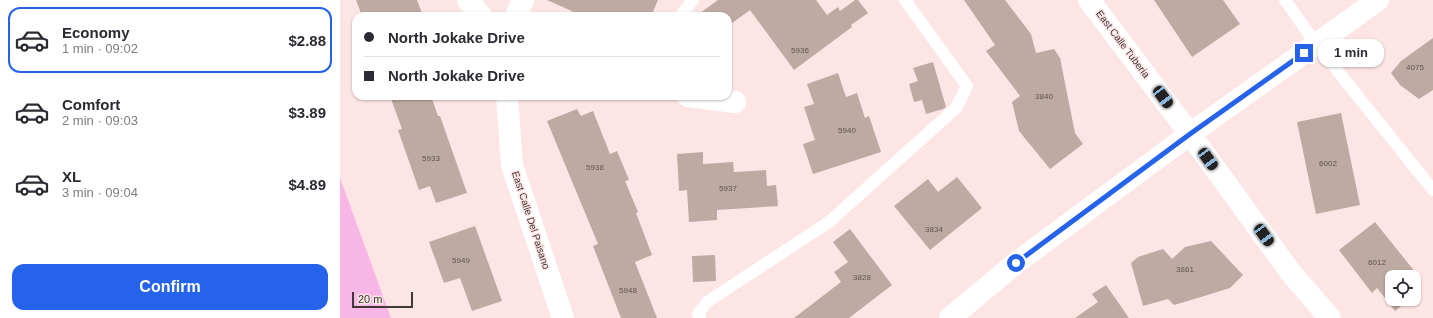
<!DOCTYPE html>
<meta charset="utf-8">
<style>
:root{--surface:#fff;--page:#f7f7f7;--text:#2b2b33;--muted:#7c7c81;--line:#e1e1e2;--accent:#2563eb}
body{margin:0;font-family:Helvetica,sans-serif;background:var(--page);color:var(--text);height:100vh;display:flex;flex-direction:column;font-size:15px;white-space:nowrap}
*{box-sizing:border-box;margin:0}
p{font-size:13px;color:var(--muted)}
.icon{flex:none;width:22px;height:22px;fill:none;stroke:currentColor;stroke-width:2;stroke-linecap:round;stroke-linejoin:round}
.map{position:relative;flex:1;overflow:hidden}
.panel{display:flex;flex-direction:column;background:var(--surface);width:340px}
.panel>*{flex:none}
.guide{position:absolute;left:12px;top:12px;width:380px;height:88px;border-radius:12px;box-shadow:0 1px 3px #0004;display:grid;align-content:center;height:88px;padding:0 12px;background:var(--surface)}
.tools{position:absolute;left:1045px;top:270px;display:grid;gap:8px}
.tools a{display:grid;place-items:center;width:36px;height:36px;border-radius:8px;background:var(--surface);box-shadow:0 1px 3px #0004;font-size:20px}
.scale{position:absolute;left:12px;bottom:10px;width:61px;box-sizing:border-box;padding-left:4px;border:2px solid #403737;border-top:0;font-size:11px;line-height:14px;white-space:nowrap;color:#403737;-webkit-text-stroke:3px #fde5e5;paint-order:stroke}
.end{position:absolute;width:18px;height:18px;margin:-9px;border:5px solid #2563eb;background:#fff;box-shadow:0 0 0 2px #fff}
.from{border-radius:50%}
.bubble{position:absolute;height:28px;border-radius:12px;background:var(--surface);box-shadow:0 1px 3px #0004;font-size:13px;font-weight:700;line-height:28px;text-align:center}
.car{position:absolute;width:12px;height:24px;margin:-12px -6px;border-radius:5px;box-shadow:0 0 3px 1px #0007;background:linear-gradient(#222 24%,#8ab4d8 0 40%,#222 0 76%,#8ab4d8 0 86%,#222 0)}
.guide b{display:flex;align-items:center;gap:14px;height:38px;font-size:15px}
.guide b+b{border-top:1px solid var(--line)}
.guide i{width:10px;height:10px;background:var(--text)}
ul{padding:7px 0 0;list-style:none}
li{display:flex;align-items:center;gap:12px;height:66px;margin:0 8px 6px;padding:0 4px;border:2px solid transparent;border-radius:12px}
li div{flex:1}
li b{display:block;font-size:15px}
li em{font-style:normal;font-weight:700}
li.active{border-color:var(--accent)}
li>.icon{width:36px;height:36px;stroke-width:1.5}
.action{display:flex;gap:8px;margin-top:auto;padding:8px 12px}
.action a{flex:1;height:46px;border-radius:12px;background:var(--accent);color:#fff;font-size:16px;font-weight:700;line-height:46px;text-align:center}
main{display:flex;flex:1;min-height:0}
.map>svg:first-child{display:block}
.water{fill:#f7b6e6}
.building{fill:#bea9a3}
.lines{fill:none;stroke-linecap:round;stroke-linejoin:round}
.lane{stroke:#fff;stroke-width:12}
.street{stroke:#fff;stroke-width:22}
.route{stroke:#2563eb;stroke-width:5}
.labels{text-anchor:middle;dominant-baseline:central;stroke-width:3;stroke-linejoin:round;paint-order:stroke}
.number-label{font-size:8px;fill:#605452}
.street-label{font-size:10px;fill:#403737;stroke:#fde5e5}
</style>
<main>
<section class="panel">
<ul>
<li class="active"><svg class="icon" aria-label="car" viewBox="0 0 24 24"><path d="M5 17H2v-5l4-1 3-4h7l3 4 3 1v5h-3M9 17h6M6 11h13"/><circle cx="7" cy="17" r="2"/><circle cx="17" cy="17" r="2"/></svg><div><b>Economy</b><p>1 min · 09:02</p></div><em>$2.88</em></li>
<li><svg class="icon" aria-label="car" viewBox="0 0 24 24"><path d="M5 17H2v-5l4-1 3-4h7l3 4 3 1v5h-3M9 17h6M6 11h13"/><circle cx="7" cy="17" r="2"/><circle cx="17" cy="17" r="2"/></svg><div><b>Comfort</b><p>2 min · 09:03</p></div><em>$3.89</em></li>
<li><svg class="icon" aria-label="car" viewBox="0 0 24 24"><path d="M5 17H2v-5l4-1 3-4h7l3 4 3 1v5h-3M9 17h6M6 11h13"/><circle cx="7" cy="17" r="2"/><circle cx="17" cy="17" r="2"/></svg><div><b>XL</b><p>3 min · 09:04</p></div><em>$4.89</em></li>
</ul>
<div class="action"><a>Confirm</a></div>
</section>
<div class="map">
<svg width="1093" height="318" viewBox="0 0 1093 318">
<rect width="100%" height="100%" fill="#fde5e5"/>
<path class="water" d="M 0,178 L 51,318 L 0,318 Z"/>
<path class="building" d="M 16,0 L 77,0 L 83,16 L 22,16 Z
M 207,0 L 318,0 L 311,16 L 243,16 Z
M 378,0 L 476,0 L 487,15 L 498,7 L 500,11 L 515,0 L 518,0 L 528,13 L 511,25 L 512,27 L 454,70 L 410,10 L 388,26 L 388,16 L 356,16 Z
M 624,0 L 665,0 L 691,34 L 696,53 L 714,49 L 720,58 L 735,133 L 743,144 L 710,169 L 679,131 L 672,102 L 680,96 L 646,51 L 655,45 Z
M 814,0 L 883,0 L 900,24 L 852,57 Z
M 1093,38 L 1093,90 L 1079,99 L 1060,85 L 1051,73 L 1061,61 Z
M 593,62 L 606,107 L 603,109 L 586,114 L 582,100 L 574,102 L 569,84 L 578,81 L 573,68 Z
M 498,73 L 506,97 L 517,93 L 525,118 L 529,116 L 541,152 L 473,174 L 463,144 L 475,140 L 464,107 L 474,104 L 467,84 Z
M 50,96 L 91,96 L 98,116 L 100,116 L 127,193 L 96,203 L 90,186 L 79,190 L 58,130 L 62,129 Z
M 237,109 L 241,116 L 253,111 L 270,154 L 277,151 L 289,180 L 285,181 L 298,212 L 296,213 L 312,255 L 295,262 L 317,318 L 281,318 L 253,246 L 258,244 L 207,121 Z
M 1001,113 L 1020,205 L 976,214 L 957,122 Z
M 363,152 L 363,164 L 393,162 L 394,172 L 426,170 L 427,186 L 436,185 L 438,206 L 377,210 L 377,220 L 349,222 L 347,190 L 339,191 L 337,154 Z
M 617,177 L 642,208 L 590,250 L 554,206 L 588,179 L 598,192 Z
M 1035,222 L 1076,273 L 1071,277 L 1052,277 L 1052,299 L 1070,299 L 1055,311 L 1037,288 L 1032,293 L 999,250 Z
M 135,226 L 162,301 L 132,311 L 120,278 L 104,283 L 89,242 Z
M 510,229 L 552,285 L 509,318 L 454,318 L 501,282 L 494,272 L 508,262 L 493,242 Z
M 871,241 L 903,275 L 890,288 L 861,297 L 834,305 L 828,299 L 803,306 L 791,263 L 798,257 L 823,249 L 832,259 L 845,247 Z
M 375,255 L 376,281 L 353,282 L 352,256 Z
M 1074,281 L 1081,290 L 1074,296 Z
M 766,285 L 789,318 L 735,318 L 758,302 L 752,294 Z"/>
<g class="lines">
<path class="lane" d="M 945,0 L 976,44 L 1093,190
M 340,16 L 353,0
M 360,318 L 358,314 L 367,302 L 489,222 L 616,108 L 627,86 L 565,0"/>
<path class="street" d="M 128,0 L 141,16
M 749,0 L 850,134 L 951,273 L 990,318
M 176,16 L 183,0
M 167,96 L 172,165 L 223,318
M 348,96 L 395,102
M 610,318 L 676,263 L 850,134 L 1038,0"/>
</g>
<g class="lines">
<path class="route" d="M 676,263 L 850,134 L 964,53"/>
</g>
<g class="labels">
<g class="number-label">
<text x="460" y="50">5936</text>
<text x="1075" y="67">4075</text>
<text x="704" y="96">3840</text>
<text x="507" y="130">5940</text>
<text x="91" y="158">5933</text>
<text x="988" y="163">6002</text>
<text x="255" y="167">5938</text>
<text x="388" y="188">5937</text>
<text x="594" y="229">3834</text>
<text x="121" y="260">5949</text>
<text x="1037" y="262">6012</text>
<text x="845" y="269">3861</text>
<text x="522" y="277">3828</text>
<text x="288" y="290">5948</text>
</g>
<g class="street-label">
<text transform="translate(783 44) rotate(53)">East Calle Tuberia</text>
<text transform="translate(191 220) rotate(72)">East Calle Del Paisano</text>
</g>
</g>
</svg>
<div class="tools">
<a><svg class="icon" aria-label="locate" viewBox="0 0 24 24"><circle cx="12" cy="12" r="6"/><path d="M12 2v4M12 18v4M2 12h4M18 12h4"/></svg></a>
</div>
<div class="scale">20 m</div>
<i class="end from" style="left:676px;top:263px"></i>
<i class="end" style="left:964px;top:53px"></i>
<div class="bubble" style="left:978px;top:39px;width:66px">1 min</div>
<i class="car" style="left:823px;top:97px;rotate:143deg"></i>
<i class="car" style="left:868px;top:159px;rotate:144deg"></i>
<i class="car" style="left:924px;top:235px;rotate:144deg"></i>
<div class="guide">
<b><i class="from"></i>North Jokake Drive</b>
<b><i></i>North Jokake Drive</b>
</div>
</div>
</main>
